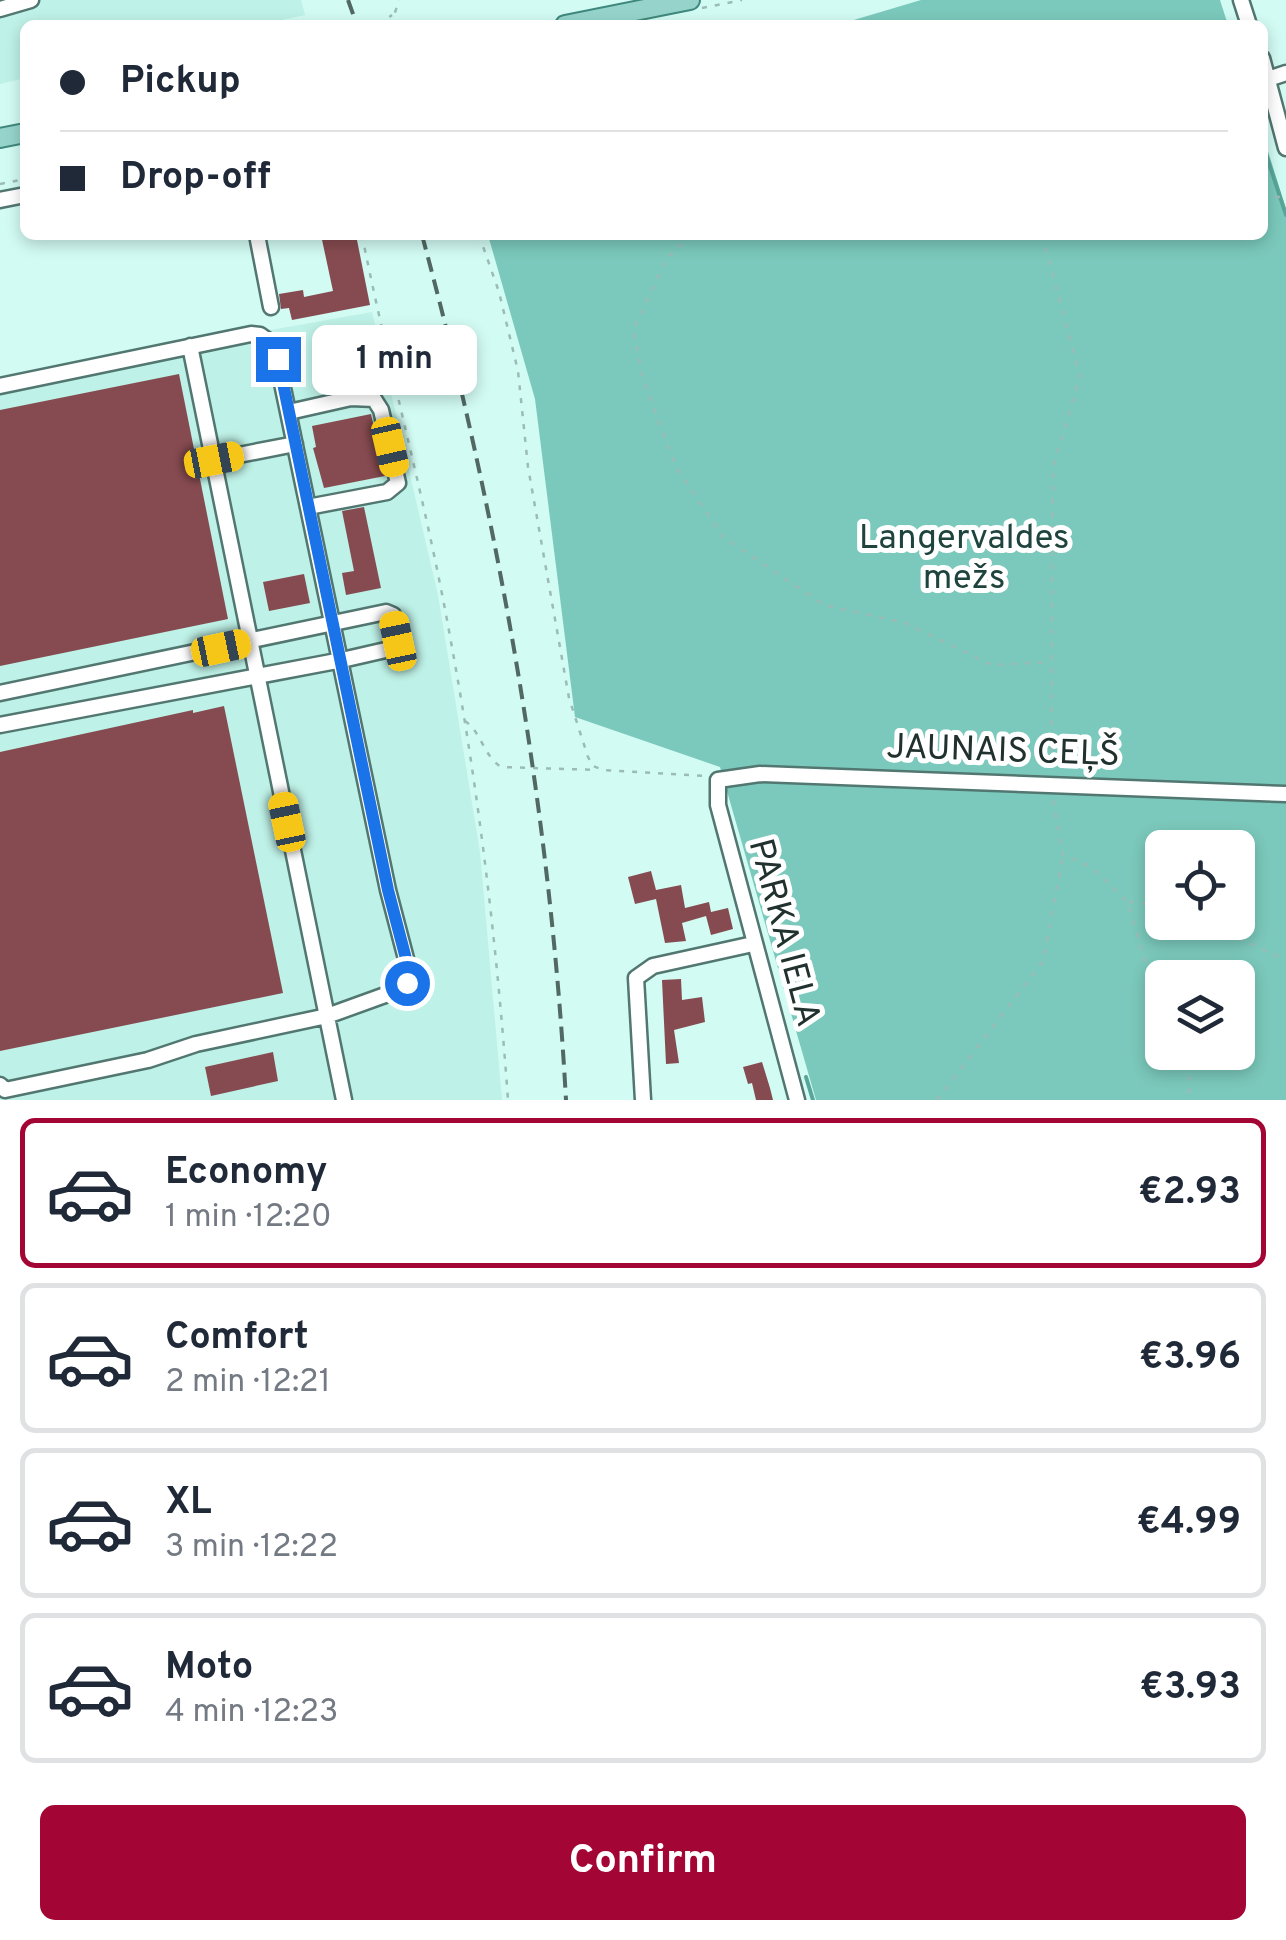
<!DOCTYPE html>
<meta charset="utf-8">
<style>
:root{--surface:#fff;--page:#f6f6f7;--text:#1f2937;--muted:#747a83;--line:#e0e1e3;--accent:#a30535}
body{margin:0;font-family:Overpass,sans-serif;background:var(--page);color:var(--text);height:100vh;display:flex;flex-direction:column;font-size:38px;white-space:nowrap}
*{box-sizing:border-box;margin:0}
p{font-size:32px;color:var(--muted)}
.icon{flex:none;width:55px;height:55px;fill:none;stroke:currentColor;stroke-width:2;stroke-linecap:round;stroke-linejoin:round}
.map{position:relative;height:1100px;overflow:hidden}
.sheet{display:flex;flex-direction:column;background:var(--surface);flex:1}
.sheet>*{flex:none}
.top-card{position:absolute;left:20px;top:20px;width:1248px;height:220px;border-radius:15px;box-shadow:0 5px 15px #0003;display:grid;align-content:center;height:220px;padding:0 40px;background:var(--surface)}
.tools{position:absolute;left:1145px;top:830px;display:grid;gap:20px}
.tools a{display:grid;place-items:center;width:110px;height:110px;border-radius:15px;background:var(--surface);box-shadow:0 5px 15px #0003;font-size:50px}
.end{position:absolute;width:45px;height:45px;margin:-22px;border:12px solid #1a73e8;background:#fff;box-shadow:0 0 0 5px #fff}
.from{border-radius:50%}
.bubble{position:absolute;height:70px;border-radius:15px;background:var(--surface);box-shadow:0 5px 15px #0003;font-size:32px;font-weight:700;line-height:70px;text-align:center}
.car{position:absolute;width:30px;height:60px;margin:-30px -15px;border-radius:12px;box-shadow:0 0 8px 2px #0007;background:linear-gradient(#f5c518 24%,#345 0 40%,#f5c518 0 76%,#345 0 86%,#f5c518 0)}
.top-card b{display:flex;align-items:center;gap:35px;height:95px;font-size:38px}
.top-card b+b{border-top:2px solid var(--line)}
.top-card i{width:25px;height:25px;background:var(--text)}
ul{padding:18px 0 0;list-style:none}
li{display:flex;align-items:center;gap:30px;height:150px;margin:0 20px 15px;padding:0 20px;border:5px solid var(--line);border-radius:15px}
li div{flex:1}
li b{display:block;font-size:38px}
li em{font-style:normal;font-weight:700}
li.selected{border-color:var(--accent)}
li>.icon{width:90px;height:90px;stroke-width:1.5}
.action{display:flex;gap:20px;margin-top:auto;padding:20px 40px}
.action a{flex:1;height:115px;border-radius:15px;background:var(--accent);color:#fff;font-size:40px;font-weight:700;line-height:115px;text-align:center}
.map>svg:first-child{display:block}
.built{fill:#bef1e7}
.forest{fill:#7bc9bc;fill-rule:evenodd}
.lines{fill:none;stroke-linecap:round;stroke-linejoin:round}
.stream{stroke:#58a699;stroke-width:4}
.building{fill:#864b50}
.minor-casing{stroke:#527771;stroke-width:19}
.major-casing{stroke:#40887d;stroke-width:22}
.path{stroke:#9bbcb6;stroke-width:2.5;stroke-dasharray:5 8;stroke-linecap:butt}
.minor{stroke:#fff;stroke-width:14}
.major{stroke:#96d4cb;stroke-width:18}
.rail{stroke:#516863;stroke-width:4;stroke-dasharray:15 8;stroke-linecap:butt}
.route{stroke:#1a73e8;stroke-width:12}
.labels{text-anchor:middle;dominant-baseline:central;stroke-width:10;stroke-linejoin:round;paint-order:stroke}
.park-label{font-size:35px;fill:#1f443e;stroke:#fff}
.street-label{font-size:35px;fill:#21312e;stroke:#fff}
</style>
<div class="map">
<svg width="1286" height="1100" viewBox="0 0 1286 1100">
<rect width="100%" height="100%" fill="#d2fbf3"/>
<path class="built" d="M 0,0 L 301,0 L 305,15 L 259,25 L 25,25 L 25,78 L 0,84 Z
M 372,312 L 438,595 L 480,852 L 502,1100 L 0,1100 L 0,378 Z"/>
<path class="forest" d="M 921,0 L 1220,0 L 1228,25 L 837,25 Z
M 1263,135 L 1286,209 L 1286,1100 L 816,1100 L 720,767 L 575,717 L 535,399 L 488,235 L 1262,235 ZM 1162,848 L 1238,848 L 1238,922 L 1162,922 ZM 1162,978 L 1238,978 L 1238,1052 L 1162,1052 Z"/>
<g class="lines">
<path class="stream" d="M 1262,142 L 1286,215
M 806,1077 L 813,1100"/>
</g>
<path class="building" d="M 321,235 L 356,235 L 370,305 L 292,320 L 289,308 L 281,309 L 279,294 L 303,290 L 304,297 L 333,291 Z
M 179,374 L 228,619 L 0,666 L 0,410 Z
M 371,414 L 385,476 L 324,488 L 313,448 L 316,447 L 312,426 Z
M 364,507 L 381,588 L 346,595 L 342,573 L 354,571 L 342,511 Z
M 304,574 L 310,603 L 269,611 L 263,582 Z
M 224,706 L 283,993 L 0,1051 L 0,752 L 193,710 L 193,713 Z
M 651,871 L 656,890 L 681,885 L 685,908 L 709,902 L 711,912 L 728,908 L 733,929 L 711,935 L 706,916 L 682,923 L 686,941 L 665,943 L 656,899 L 635,904 L 628,877 Z
M 681,979 L 682,1000 L 702,997 L 705,1022 L 674,1030 L 679,1063 L 666,1064 L 662,980 Z
M 273,1052 L 278,1081 L 211,1096 L 205,1067 Z
M 762,1062 L 770,1088 L 773,1100 L 756,1100 L 752,1083 L 748,1084 L 743,1067 Z"/>
<g class="lines">
<g class="minor-casing">
<path id="minor" d="M 1241,0 L 1249,25
M 0,9 L 31,0
M 1262,58 L 1286,148
M 1268,79 L 1286,73
M 0,200 L 25,195
M 257,235 L 271,307
M 190,346 L 344,1100
M 0,386 L 251,334 L 260,335 L 274,345 L 388,890 L 410,974 L 399,990 L 327,1016 L 196,1044 L 148,1060 L 5,1090 L 0,1085
M 289,412 L 351,398 L 374,399 L 381,410 L 398,483 L 387,492 L 308,507
M 213,460 L 295,444
M 0,693 L 386,612 L 393,615 L 398,641 L 396,646 L 390,649 L 342,660 L 0,725
M 643,1100 L 636,978 L 653,966 L 753,944
M 797,1100 L 718,805 L 718,780 L 760,774 L 1286,794"/>
</g>
<g class="major-casing">
<path id="major" d="M 565,25 L 690,0
M 0,138 L 25,133"/>
</g>
<path class="path" d="M 702,8 L 742,0
M 379,25 L 392,15
M 391,25 L 399,0
M 0,184 L 25,179
M 1262,199 L 1286,196
M 362,235 C 389,371 427,505 451,642 C 479,793 497,947 508,1100
M 479,235 L 499,292 L 518,371 L 528,467 L 569,698 L 588,757 L 593,766 L 603,770 L 705,776
M 692,235 L 667,258 L 633,329 L 643,379 L 676,467 L 723,537 L 824,605 L 905,623 L 992,665 L 1050,662
M 1042,235 L 1080,376 L 1053,467 L 1051,772
M 465,721 C 482,733 483,755 501,767 L 598,770
M 1053,800 L 1063,855 L 1090,866 L 1128,902 L 1162,1023
M 1129,902 L 1162,905
M 1203,922 L 1286,960
M 1179,1052 L 1189,1068 L 1189,1100
M 937,1100 L 1043,961 L 1063,855"/>
<use href="#minor" class="minor"/>
<use href="#major" class="major"/>
<path class="rail" d="M 348,0 L 357,25
M 422,235 C 498,517 550,808 566,1100"/>
</g>
<g class="lines">
<path class="route" d="M 278,359 L 388,890 L 410,974 L 407,983"/>
</g>
<g class="labels">
<g class="park-label">
<text x="964" y="539">Langervaldes<tspan x="964" dy="40">mežs</tspan></text>
</g>
<g class="street-label">
<text transform="translate(1003 752) rotate(2)">JAUNAIS CEĻŠ</text>
<text transform="translate(783 933) rotate(75)">PARKA IELA</text>
</g>
</g>
</svg>
<div class="tools">
<a><svg class="icon" aria-label="locate" viewBox="0 0 24 24"><circle cx="12" cy="12" r="6"/><path d="M12 2v4M12 18v4M2 12h4M18 12h4"/></svg></a>
<a><svg class="icon" aria-label="layers" viewBox="0 0 24 24"><path d="M12 4l9 5-9 5-9-5zM3 14l9 5 9-5"/></svg></a>
</div>
<i class="end from" style="left:407px;top:983px"></i>
<i class="end" style="left:278px;top:359px"></i>
<div class="bubble" style="left:312px;top:325px;width:165px">1 min</div>
<i class="car" style="left:390px;top:447px;rotate:167deg"></i>
<i class="car" style="left:214px;top:460px;rotate:79deg"></i>
<i class="car" style="left:398px;top:641px;rotate:348deg"></i>
<i class="car" style="left:221px;top:648px;rotate:78deg"></i>
<i class="car" style="left:287px;top:822px;rotate:348deg"></i>
<div class="top-card">
<b><i class="from"></i>Pickup</b>
<b><i></i>Drop-off</b>
</div>
</div>
<section class="sheet">
<ul>
<li class="selected"><svg class="icon" aria-label="car" viewBox="0 0 24 24"><path d="M5 17H2v-5l4-1 3-4h7l3 4 3 1v5h-3M9 17h6M6 11h13"/><circle cx="7" cy="17" r="2"/><circle cx="17" cy="17" r="2"/></svg><div><b>Economy</b><p>1 min · 12:20</p></div><em>€2.93</em></li>
<li><svg class="icon" aria-label="car" viewBox="0 0 24 24"><path d="M5 17H2v-5l4-1 3-4h7l3 4 3 1v5h-3M9 17h6M6 11h13"/><circle cx="7" cy="17" r="2"/><circle cx="17" cy="17" r="2"/></svg><div><b>Comfort</b><p>2 min · 12:21</p></div><em>€3.96</em></li>
<li><svg class="icon" aria-label="car" viewBox="0 0 24 24"><path d="M5 17H2v-5l4-1 3-4h7l3 4 3 1v5h-3M9 17h6M6 11h13"/><circle cx="7" cy="17" r="2"/><circle cx="17" cy="17" r="2"/></svg><div><b>XL</b><p>3 min · 12:22</p></div><em>€4.99</em></li>
<li><svg class="icon" aria-label="car" viewBox="0 0 24 24"><path d="M5 17H2v-5l4-1 3-4h7l3 4 3 1v5h-3M9 17h6M6 11h13"/><circle cx="7" cy="17" r="2"/><circle cx="17" cy="17" r="2"/></svg><div><b>Moto</b><p>4 min · 12:23</p></div><em>€3.93</em></li>
</ul>
<div class="action"><a>Confirm</a></div>
</section>
